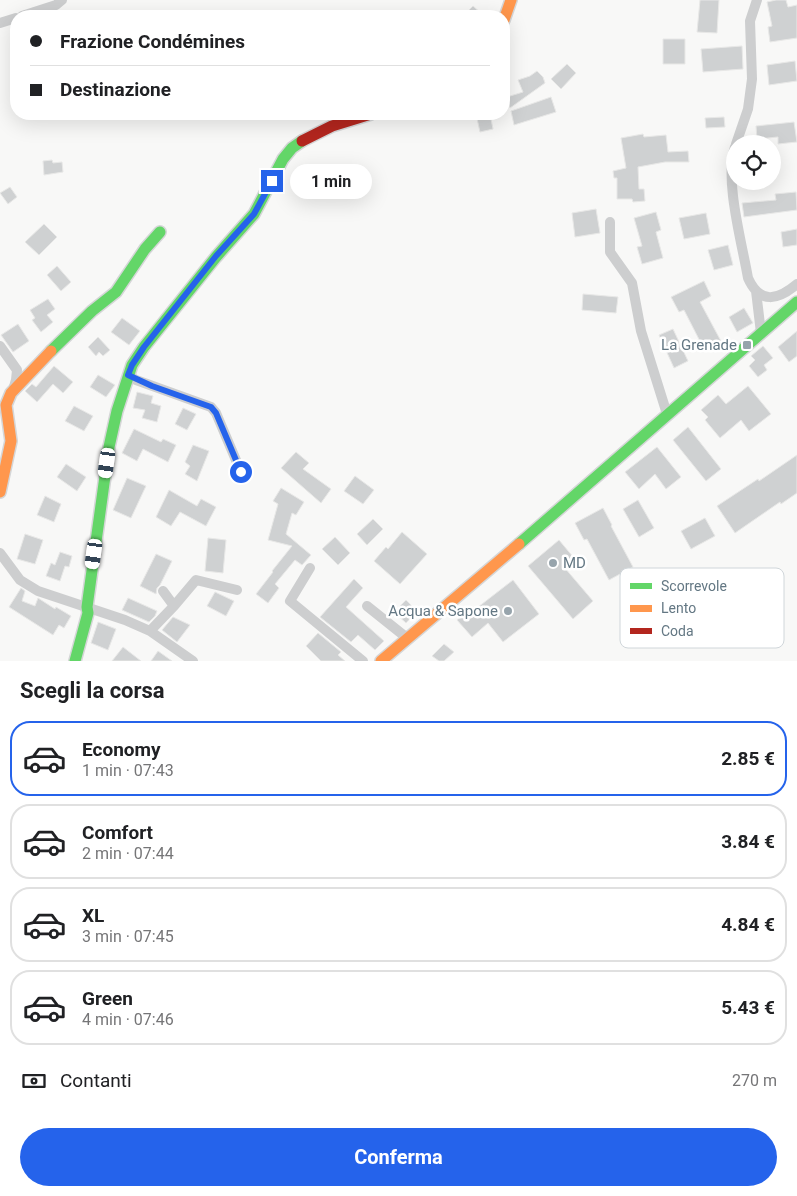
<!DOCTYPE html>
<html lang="it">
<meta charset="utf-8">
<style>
:root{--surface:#fff;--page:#f2f2f2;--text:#202124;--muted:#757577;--line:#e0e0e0;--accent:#2563eb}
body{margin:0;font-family:Roboto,sans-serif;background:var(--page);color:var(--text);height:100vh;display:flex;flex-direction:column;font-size:19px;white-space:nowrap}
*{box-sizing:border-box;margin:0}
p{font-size:16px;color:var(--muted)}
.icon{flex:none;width:28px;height:28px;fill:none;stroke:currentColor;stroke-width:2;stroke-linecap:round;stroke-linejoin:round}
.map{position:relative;height:661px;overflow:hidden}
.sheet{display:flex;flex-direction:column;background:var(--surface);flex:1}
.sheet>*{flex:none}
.hud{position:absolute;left:10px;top:10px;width:500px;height:110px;border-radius:20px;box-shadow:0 5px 20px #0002;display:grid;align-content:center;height:110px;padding:0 20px;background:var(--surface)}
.tools{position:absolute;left:726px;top:135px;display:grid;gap:10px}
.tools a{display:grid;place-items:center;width:55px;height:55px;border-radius:50%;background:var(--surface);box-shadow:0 5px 20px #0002;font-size:25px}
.end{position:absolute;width:22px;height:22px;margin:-11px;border:6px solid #2563eb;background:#fff;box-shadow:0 0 0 2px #fff}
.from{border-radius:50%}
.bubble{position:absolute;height:35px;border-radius:18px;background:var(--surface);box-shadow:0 5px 20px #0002;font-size:16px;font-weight:700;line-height:35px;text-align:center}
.car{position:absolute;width:15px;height:30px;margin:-15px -8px;border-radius:6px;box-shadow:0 0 4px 1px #0007;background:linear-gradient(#fff 24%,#345 0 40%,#fff 0 76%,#345 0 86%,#fff 0)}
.hud b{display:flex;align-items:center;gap:18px;height:48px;font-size:19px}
.hud b+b{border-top:1px solid var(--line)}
.hud i{width:12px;height:12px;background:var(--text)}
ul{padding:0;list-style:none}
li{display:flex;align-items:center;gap:15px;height:75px;margin:0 10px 8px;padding:0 10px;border:2px solid var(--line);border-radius:20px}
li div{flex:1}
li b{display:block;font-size:19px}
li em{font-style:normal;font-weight:700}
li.selected{border-color:var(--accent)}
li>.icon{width:45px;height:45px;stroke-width:1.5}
h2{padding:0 20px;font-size:22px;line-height:60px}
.pay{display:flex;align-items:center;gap:12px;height:55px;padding:0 20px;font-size:19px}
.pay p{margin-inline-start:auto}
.primary-button{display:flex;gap:10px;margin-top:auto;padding:10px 20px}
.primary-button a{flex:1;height:58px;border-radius:30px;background:var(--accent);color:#fff;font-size:20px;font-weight:700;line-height:58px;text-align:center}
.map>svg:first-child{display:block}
.building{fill:#cfd1d2;stroke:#e8e8e7}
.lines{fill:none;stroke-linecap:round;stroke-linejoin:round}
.fast-casing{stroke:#d5d6d7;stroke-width:14}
.slow-casing{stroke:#d5d6d7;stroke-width:14}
.jam-casing{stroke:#d5d6d7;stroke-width:14}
.street{stroke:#cdcecf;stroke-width:10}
.fast{stroke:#63d668;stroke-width:11}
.slow{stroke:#ff974d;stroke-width:11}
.jam{stroke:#b3261e;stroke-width:11}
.route{stroke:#2563eb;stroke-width:6}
.poi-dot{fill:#97a4ac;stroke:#fff;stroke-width:2}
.labels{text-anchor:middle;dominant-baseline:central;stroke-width:5;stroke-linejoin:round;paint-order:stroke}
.poi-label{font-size:15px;fill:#637783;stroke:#fff;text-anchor:end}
.key{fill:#fff;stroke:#d0d6da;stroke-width:1}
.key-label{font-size:14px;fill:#637783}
</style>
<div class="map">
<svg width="797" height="661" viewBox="0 0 797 661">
<rect width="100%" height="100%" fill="#f8f8f7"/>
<path class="building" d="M 700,0 L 719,0 L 717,33 L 697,32 Z
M 776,0 L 786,0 L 788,7 L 797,5 L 797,38 L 770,42 L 768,27 L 772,26 L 767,2 Z
M 473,6 L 484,16 L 463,16 Z
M 663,39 L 685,39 L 685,64 L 663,64 Z
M 742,46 L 743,69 L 703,72 L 701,49 Z
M 795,61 L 797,81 L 769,85 L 767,65 Z
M 567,64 L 576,73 L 561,89 L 551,79 Z
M 537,71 L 543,77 L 545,83 L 510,108 L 507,97 L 523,92 L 518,80 L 530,76 Z
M 551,97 L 556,112 L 514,125 L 511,111 Z
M 476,114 L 490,114 L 493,129 L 480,132 Z
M 724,117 L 725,127 L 706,128 L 705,118 Z
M 794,122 L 797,142 L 778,144 L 778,137 L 757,139 L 756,126 Z
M 643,134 L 644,137 L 666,135 L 668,152 L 688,151 L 689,162 L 665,162 L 638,167 L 639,189 L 644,189 L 645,201 L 633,202 L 632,199 L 617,199 L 617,178 L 614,178 L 613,171 L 626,168 L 621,138 Z
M 52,160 L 53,163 L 62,162 L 63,172 L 44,175 L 43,161 Z
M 10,187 L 17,197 L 8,204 L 0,193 Z
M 796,192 L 797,210 L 744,217 L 742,203 L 776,200 L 775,194 Z
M 596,209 L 600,233 L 575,237 L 572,213 Z
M 656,212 L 661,230 L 656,232 L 663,258 L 642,264 L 637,247 L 642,246 L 634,218 Z
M 706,213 L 710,234 L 684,239 L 679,218 Z
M 44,224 L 57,237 L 39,255 L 25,242 Z
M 797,229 L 797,245 L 783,247 L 781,232 Z
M 728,245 L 733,265 L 714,270 L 708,250 Z
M 57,266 L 71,282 L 61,291 L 47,275 Z
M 704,281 L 711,296 L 700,302 L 722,343 L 705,351 L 684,310 L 679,312 L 671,297 Z
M 583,294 L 618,297 L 616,313 L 582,310 Z
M 48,299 L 55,309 L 47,315 L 53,322 L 41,332 L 32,320 L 35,318 L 30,310 Z
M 744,308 L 753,323 L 737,332 L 729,317 Z
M 122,318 L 140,331 L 129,345 L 111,332 Z
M 18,324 L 29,341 L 13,352 L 1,335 Z
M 673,329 L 688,361 L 674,368 L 659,335 Z
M 797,331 L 797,356 L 789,362 L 778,347 Z
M 98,337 L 110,350 L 103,356 L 99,352 L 96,356 L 88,347 Z
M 763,346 L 773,358 L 764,365 L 767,370 L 758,377 L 749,366 L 755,360 L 751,356 Z
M 54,366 L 73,382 L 63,393 L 53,384 L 37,402 L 25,391 L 32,384 L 36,387 Z
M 98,375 L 115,385 L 106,397 L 90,387 Z
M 748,386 L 771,414 L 749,431 L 741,420 L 720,438 L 705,420 L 708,417 L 701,410 L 718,395 L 726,404 Z
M 137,392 L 153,396 L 151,403 L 161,406 L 157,422 L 142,418 L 145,410 L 133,408 Z
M 74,406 L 93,416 L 84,431 L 65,421 Z
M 183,408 L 196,414 L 187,430 L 175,424 Z
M 688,427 L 721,469 L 706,481 L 673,440 Z
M 134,429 L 161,442 L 163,439 L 176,445 L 168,462 L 143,449 L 137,461 L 122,453 Z
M 193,445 L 209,451 L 197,481 L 185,474 L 190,466 L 185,462 Z
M 657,447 L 681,477 L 666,489 L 655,474 L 639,489 L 625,472 Z
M 296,452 L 309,463 L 303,469 L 331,489 L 321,503 L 281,468 Z
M 797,455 L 797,493 L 781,504 L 780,502 L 735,533 L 717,506 L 758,479 L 759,481 Z
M 66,464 L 86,477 L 77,491 L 57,477 Z
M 355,476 L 374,490 L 363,504 L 344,491 Z
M 127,478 L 146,486 L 131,518 L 113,510 Z
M 281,488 L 304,502 L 296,515 L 292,513 L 286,534 L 311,555 L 302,565 L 295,560 L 275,584 L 279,588 L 268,603 L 256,594 L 273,572 L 272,571 L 292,546 L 268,540 L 278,504 L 273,501 Z
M 169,490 L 197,506 L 201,499 L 216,507 L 206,526 L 180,512 L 171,526 L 156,517 Z
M 45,496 L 61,504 L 54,522 L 37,515 Z
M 638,500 L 654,528 L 639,537 L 623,509 Z
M 603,508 L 612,525 L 611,526 L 633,567 L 609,580 L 587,539 L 584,540 L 575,523 Z
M 705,518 L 715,536 L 691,549 L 681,531 Z
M 373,519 L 383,529 L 367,545 L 357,534 Z
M 402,532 L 427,554 L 400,584 L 374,561 L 386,547 L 388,549 Z
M 25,534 L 43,540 L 35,564 L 17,559 Z
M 335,537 L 350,553 L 338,565 L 322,549 Z
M 208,538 L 226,540 L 223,573 L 205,571 Z
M 559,540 L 574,558 L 564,567 L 593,601 L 573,619 L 528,566 Z
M 60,552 L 72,556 L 69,567 L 65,566 L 60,581 L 46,576 L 51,563 L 55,565 Z
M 156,554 L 172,561 L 160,585 L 157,588 L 156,594 L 140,586 Z
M 354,579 L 363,588 L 346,607 L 384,641 L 375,650 L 358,635 L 351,642 L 320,617 Z
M 513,580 L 539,614 L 503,642 L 488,623 L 472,637 L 457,620 L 471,608 L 473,611 Z
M 21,588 L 25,591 L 22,601 L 35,606 L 38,598 L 55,609 L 56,607 L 71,616 L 64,628 L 59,625 L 53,635 L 9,607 Z
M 215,592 L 234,601 L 226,616 L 207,606 Z
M 128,598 L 157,611 L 155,616 L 149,622 L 122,610 Z
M 406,600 L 417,611 L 406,623 L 394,612 Z
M 173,617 L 190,625 L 177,642 L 162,630 Z
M 98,622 L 116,629 L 108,650 L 91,643 Z
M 318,633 L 341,652 L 338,655 L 345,661 L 321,661 L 306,646 Z
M 444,644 L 454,652 L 444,661 L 439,661 L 432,656 Z
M 123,647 L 141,661 L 112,661 Z
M 158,651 L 172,661 L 151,661 Z"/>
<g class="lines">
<g class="fast-casing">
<path id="fast" d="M 51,351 L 92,311 L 116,292 L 145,249 L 160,232
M 519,544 L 797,302
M 75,661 L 88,613 L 87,607 L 109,447 L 117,411 L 132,365 L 144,347 L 216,257 L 254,214 L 283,159 L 292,148 L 302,141"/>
</g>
<g class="slow-casing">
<path id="slow" d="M 504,20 L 511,0
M 0,492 L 11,441 L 6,405 L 11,393 L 51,351
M 381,661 L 519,544"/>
</g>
<g class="jam-casing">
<path id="jam" d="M 302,141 L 332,126 L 371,114"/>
</g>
<path class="street" d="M 22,16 L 56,5 L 62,0
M 0,23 L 16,18
M 736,144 L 748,109 L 752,79 L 750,21 L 757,0
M 735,147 C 724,179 742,243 748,278 C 760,305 778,300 797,284
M 610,222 L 610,252 L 632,283 L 641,331 L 667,414
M 756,291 L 761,333
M 0,346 L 17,370 L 16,380 L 13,390
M 128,375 L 136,380 L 211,407 L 216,413 L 241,472
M 0,553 L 20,580 L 38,591 L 125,620 L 150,631 L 193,661
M 310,568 L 290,601 L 363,661
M 163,591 L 174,606
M 367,606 L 407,638
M 150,631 L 174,606 L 196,580 L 237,590"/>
<use href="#fast" class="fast"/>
<use href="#slow" class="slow"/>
<use href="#jam" class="jam"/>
</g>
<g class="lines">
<path class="route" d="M 241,472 L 216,413 L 211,407 L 152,386 L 128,375 L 132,365 L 144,347 L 216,256 L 254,214 L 272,181"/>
</g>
<g class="poi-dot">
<rect x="742" y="340" width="10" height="10" rx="2.5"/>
<circle cx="553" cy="563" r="5"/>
<circle cx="508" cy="611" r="5"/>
</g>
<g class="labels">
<g class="poi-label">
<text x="737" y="345">La Grenade</text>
<text x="563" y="563" text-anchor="start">MD</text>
<text x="498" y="611">Acqua &amp; Sapone</text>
</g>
</g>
<rect x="620" y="568" width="164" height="80" rx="8" class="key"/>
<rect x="630" y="583" width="22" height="6" fill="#63d668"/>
<rect x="630" y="605" width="22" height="7" fill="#ff974d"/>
<rect x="630" y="628" width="22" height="6" fill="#b3261e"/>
<g class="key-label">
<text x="661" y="591">Scorrevole</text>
<text x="661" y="613">Lento</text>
<text x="661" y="636">Coda</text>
</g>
</svg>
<div class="tools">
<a><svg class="icon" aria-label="locate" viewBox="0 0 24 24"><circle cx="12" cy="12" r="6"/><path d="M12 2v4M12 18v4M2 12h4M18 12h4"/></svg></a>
</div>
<i class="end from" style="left:241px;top:472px"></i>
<i class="end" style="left:272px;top:181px"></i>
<div class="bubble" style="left:290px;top:164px;width:82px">1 min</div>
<i class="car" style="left:107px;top:463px;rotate:188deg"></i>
<i class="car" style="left:94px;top:554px;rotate:188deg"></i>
<div class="hud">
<b><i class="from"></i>Frazione Condémines</b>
<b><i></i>Destinazione</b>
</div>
</div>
<section class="sheet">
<h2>Scegli la corsa</h2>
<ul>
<li class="selected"><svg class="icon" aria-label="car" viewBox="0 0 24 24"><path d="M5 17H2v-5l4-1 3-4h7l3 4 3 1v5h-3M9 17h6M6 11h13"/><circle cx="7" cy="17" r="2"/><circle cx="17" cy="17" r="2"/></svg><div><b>Economy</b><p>1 min · 07:43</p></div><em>2.85 €</em></li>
<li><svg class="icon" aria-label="car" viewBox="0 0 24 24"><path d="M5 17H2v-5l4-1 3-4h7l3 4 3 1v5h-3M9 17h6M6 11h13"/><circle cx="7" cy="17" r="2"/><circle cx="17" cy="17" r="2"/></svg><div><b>Comfort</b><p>2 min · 07:44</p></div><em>3.84 €</em></li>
<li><svg class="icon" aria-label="car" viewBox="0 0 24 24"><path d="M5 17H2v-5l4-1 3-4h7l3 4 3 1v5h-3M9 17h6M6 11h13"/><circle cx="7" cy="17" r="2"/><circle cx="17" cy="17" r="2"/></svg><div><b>XL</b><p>3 min · 07:45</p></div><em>4.84 €</em></li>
<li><svg class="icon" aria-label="car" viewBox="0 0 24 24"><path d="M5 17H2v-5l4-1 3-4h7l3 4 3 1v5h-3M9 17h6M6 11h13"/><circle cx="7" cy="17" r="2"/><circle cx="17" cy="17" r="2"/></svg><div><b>Green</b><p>4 min · 07:46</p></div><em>5.43 €</em></li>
</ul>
<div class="pay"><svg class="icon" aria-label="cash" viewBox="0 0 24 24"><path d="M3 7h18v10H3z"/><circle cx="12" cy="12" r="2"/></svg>Contanti<p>270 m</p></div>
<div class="primary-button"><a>Conferma</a></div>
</section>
